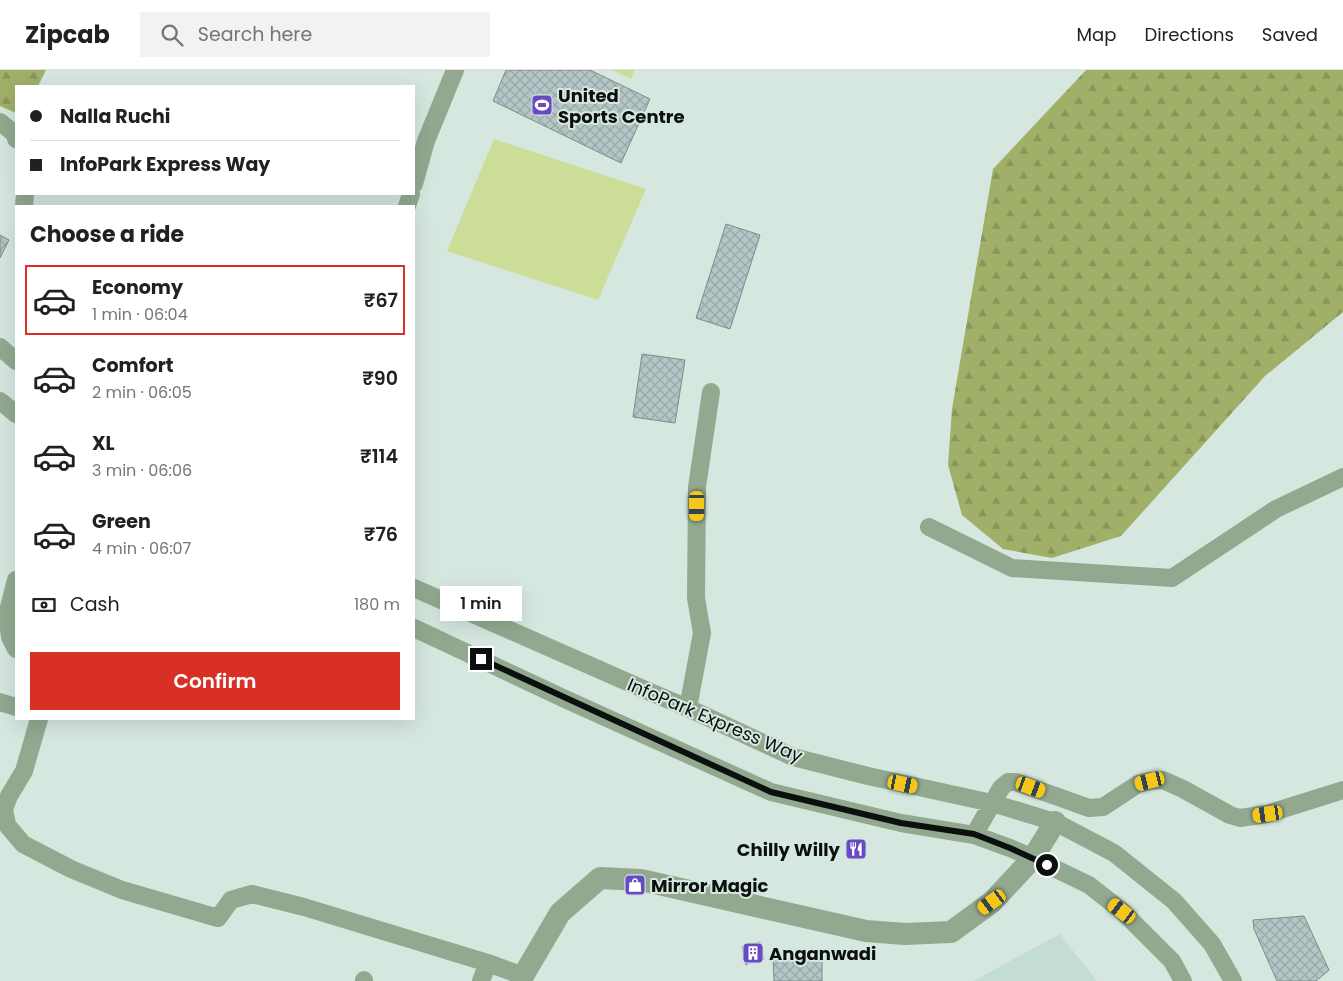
<!DOCTYPE html>
<meta charset="utf-8">
<style>
:root{--surface:#fff;--page:#f2f2f2;--text:#202124;--muted:#757577;--line:#e0e0e0;--accent:#d93025}
body{margin:0;font-family:Poppins,sans-serif;background:var(--page);color:var(--text);height:100vh;display:flex;flex-direction:column;font-size:19px;white-space:nowrap}
*{box-sizing:border-box;margin:0}
p{font-size:16px;color:var(--muted)}
.icon{flex:none;width:28px;height:28px;fill:none;stroke:currentColor;stroke-width:2;stroke-linecap:round;stroke-linejoin:round}
.map{position:relative;flex:1;overflow:hidden}
.panel{position:absolute;left:15px;top:135px;width:400px;height:515px;display:flex;flex-direction:column;background:var(--surface);border-radius:0px;box-shadow:0 5px 20px #0002}
.panel>*{flex:none}
.guide{position:absolute;left:15px;top:15px;width:400px;height:110px;border-radius:0px;box-shadow:0 5px 20px #0002;display:grid;align-content:center;height:110px;padding:0 15px;background:var(--surface)}
.end{position:absolute;width:22px;height:22px;margin:-11px;border:6px solid #0b100e;background:#fff;box-shadow:0 0 0 2px #fff}
.from{border-radius:50%}
.bubble{position:absolute;height:35px;border-radius:0px;background:var(--surface);box-shadow:0 5px 20px #0002;font-size:16px;font-weight:600;line-height:35px;text-align:center}
.car{position:absolute;width:15px;height:30px;margin:-15px -8px;border-radius:6px;box-shadow:0 0 4px 1px #0007;background:linear-gradient(#f5c518 24%,#345 0 40%,#f5c518 0 76%,#345 0 86%,#f5c518 0)}
.guide b{display:flex;align-items:center;gap:18px;height:48px;font-size:19px}
.guide b+b{border-top:1px solid var(--line)}
.guide i{width:12px;height:12px;background:var(--text)}
ul{padding:0;list-style:none}
li{display:flex;align-items:center;gap:15px;height:70px;margin:0 10px 8px;padding:0 5px;border:2px solid transparent;border-radius:0px}
li div{flex:1}
li b{display:block;font-size:19px}
li em{font-style:normal;font-weight:600}
li.current{border-color:var(--accent)}
li>.icon{width:45px;height:45px;stroke-width:1.5}
h2{padding:0 15px;font-size:22px;line-height:60px}
.pay{display:flex;align-items:center;gap:12px;height:55px;padding:0 15px;font-size:19px}
.pay p{margin-inline-start:auto}
.cta{display:flex;gap:10px;margin-top:auto;padding:10px 15px}
.cta a{flex:1;height:58px;border-radius:0px;background:var(--accent);color:#fff;font-size:20px;font-weight:600;line-height:58px;text-align:center}
header{display:flex;align-items:center;gap:30px;box-sizing:border-box;height:70px;padding:0 25px;background:var(--surface);border-bottom:1px solid var(--line)}
header strong{font-size:24px}
nav{display:flex;gap:28px;margin-inline-start:auto;font-size:18px}
.search{width:350px;height:45px;background:var(--page);display:flex;align-items:center;gap:12px;box-sizing:border-box;padding:0 18px;border-radius:0px;color:var(--muted);font-size:19px}
.map>svg:first-child{display:block}
.built{fill:#c4ddd2}
.forest{fill:url(#forest-firs)}
.garden{fill:#ccdd98}
.building{fill:url(#building-cross-hatch);stroke:#7a8c8b}
.lines{fill:none;stroke-linecap:round;stroke-linejoin:round}
.minor{stroke:#92a990;stroke-width:18}
.tertiary{stroke:#92a990;stroke-width:22}
.route{stroke:#0b100e;stroke-width:6}
.labels{text-anchor:middle;dominant-baseline:central;stroke-width:4;stroke-linejoin:round;paint-order:stroke}
.poi-label{font-size:18px;font-weight:bold;fill:#0b100e;stroke:#d6e7e0;text-anchor:start}
.street-label{font-size:18px;fill:#0b100e;stroke:#d6e7e0}
</style>
<header>
<strong>Zipcab</strong>
<div class="search"><svg class="icon" aria-label="search" viewBox="0 0 24 24"><circle cx="10" cy="10" r="6"/><path d="M15 15l6 6"/></svg>Search here</div>
<nav><a>Map</a><a>Directions</a><a>Saved</a></nav>
</header>
<div class="map">
<svg width="1343" height="911" viewBox="0 0 1343 911">
<defs>
<pattern id="forest-firs" width="22" height="20" patternUnits="userSpaceOnUse" patternTransform="scale(1.25)"><rect width="22" height="20" fill="#a0b069"/><path d="M5 1l3.5 6h-7zM16 11l3.5 6h-7z" fill="#88965a"/></pattern>
<pattern id="building-cross-hatch" width="8" height="8" patternUnits="userSpaceOnUse" patternTransform="scale(1.25)"><rect width="8" height="8" fill="#b3c6c5"/><path d="M0 0l8 8M0 8l8-8" fill="none" stroke="#99a9a8"/></pattern>
</defs>
<rect width="100%" height="100%" fill="#d6e7e0"/>
<path class="built" d="M 1060,864 L 1097,911 L 971,911 L 973,911 Z"/>
<path class="forest" d="M 0,0 L 46,0 L 38,16 L 16,16 L 16,43 L 0,36 Z
M 1086,0 L 1343,0 L 1343,242 L 1265,306 L 1121,466 L 1052,488 L 1003,479 L 962,445 L 948,395 L 952,339 L 993,99 Z"/>
<path class="garden" d="M 612,0 L 635,0 L 631,9 Z
M 494,69 L 646,119 L 598,230 L 447,181 Z"/>
<path class="building" d="M 506,0 L 590,0 L 650,29 L 621,93 L 493,31 Z
M 726,154 L 760,165 L 730,259 L 696,248 Z
M 0,165 L 9,170 L 0,188 Z
M 642,284 L 685,290 L 675,353 L 633,347 Z
M 1304,846 L 1329,900 L 1316,911 L 1277,911 L 1254,859 L 1253,850 Z
M 760,872 L 764,889 L 758,888 L 746,895 L 742,877 Z
M 822,883 L 822,911 L 774,911 L 773,884 Z"/>
<g class="lines">
<path class="minor" d="M 0,52 L 15,64 L 16,69
M 414,114 L 426,71 L 455,0
M 24,136 L 25,124
M 407,136 L 411,124
M 0,277 L 16,291
M 0,331 L 16,344
M 929,457 L 1012,498 L 1172,508 L 1276,439 L 1343,407
M 16,510 L 7,545 L 10,567 L 16,579
M 414,518 L 650,622 L 688,638 L 793,687 L 868,706 L 992,733 L 1055,752 L 1114,783 L 1174,831 L 1212,874 L 1233,911
M 414,558 L 565,629 L 771,722 L 901,753 L 974,765 L 1010,778 L 1033,788 L 1089,815 L 1122,841 L 1172,891 L 1183,911
M 0,632 L 16,637
M 688,638 L 702,563 L 696,528 L 697,417 L 711,322
M 39,649 L 24,701 L 9,726 L 4,739 L 7,755 L 23,774 L 71,799 L 122,820 L 218,848 L 231,830 L 252,824 L 304,837 L 488,893 L 523,906
M 974,765 L 1001,718 L 1008,712 L 1016,712 L 1089,738 L 1103,737 L 1138,714 L 1150,711 L 1163,710 L 1183,719 L 1230,745 L 1240,748 L 1267,744 L 1343,720
M 364,911 L 364,910
M 481,911 L 488,893"/>
<path class="tertiary" d="M 521,911 L 523,906 L 560,843 L 600,808 L 641,810 L 866,861 L 905,864 L 951,862 L 992,832 L 1033,788 L 1055,752"/>
</g>
<g class="lines">
<path class="route" d="M 481,589 L 771,722 L 901,753 L 974,764 L 1010,778 L 1047,795"/>
</g>
<defs>
<g id="stadium-square" transform="scale(1.125)"><rect x="-9" y="-9" width="18" height="18" rx="4" fill="#664bc4" stroke="#d6e7e0"/><path d="M0-5a6.5 5 0 1 0 0 10a6.5 5 0 1 0 0-10ZM-3.5-1.8h7v3.6h-7Z" fill="#fff"/></g>
<g id="restaurant-square" transform="scale(1.125)"><rect x="-9" y="-9" width="18" height="18" rx="4" fill="#664bc4" stroke="#d6e7e0"/><path d="M-5-6h1v4h1v-4h1v4h1v-4h1v5L-1.5 .5V6h-2V.5L-5-1ZM5-6V6H3V1.5H1.5Q1.5-4 5-6Z" fill="#fff"/></g>
<g id="shop-square" transform="scale(1.125)"><rect x="-9" y="-9" width="18" height="18" rx="4" fill="#664bc4" stroke="#d6e7e0"/><path d="M-5-2.5h2.3a2.7 3.5 0 0 1 5.4 0H5L5.5 6h-11ZM-1.5-2.5h3a1.5 2.3 0 0 0-3 0Z" fill="#fff"/></g>
<g id="building-square" transform="scale(1.125)"><rect x="-9" y="-9" width="18" height="18" rx="4" fill="#664bc4" stroke="#d6e7e0"/><path d="M-4-6H4V6H1V3H-1V6H-4ZM-2.5-4.3h1.7v1.8h-1.7ZM.8-4.3h1.7v1.8H.8ZM-2.5-1h1.7V.8h-1.7ZM.8-1h1.7V.8H.8Z" fill="#fff"/></g>
</defs>
<g fill-rule="evenodd">
<use href="#stadium-square" x="542" y="35"/>
<use href="#restaurant-square" x="856" y="779"/>
<use href="#shop-square" x="635" y="815"/>
<use href="#building-square" x="753" y="883"/>
</g>
<g class="labels">
<g class="poi-label">
<text x="558" y="25">United<tspan x="558" dy="21">Sports Centre</tspan></text>
<text x="840" y="779" text-anchor="end">Chilly Willy</text>
<text x="651" y="815">Mirror Magic</text>
<text x="769" y="883">Anganwadi</text>
</g>
<g class="street-label">
<text transform="translate(715 650) rotate(23)">InfoPark Express Way</text>
</g>
</g>
</svg>
<i class="end from" style="left:1047px;top:795px"></i>
<i class="end" style="left:481px;top:589px"></i>
<div class="bubble" style="left:440px;top:516px;width:82px">1 min</div>
<i class="car" style="left:697px;top:436px;rotate:180deg"></i>
<i class="car" style="left:1150px;top:711px;rotate:256deg"></i>
<i class="car" style="left:903px;top:714px;rotate:102deg"></i>
<i class="car" style="left:1031px;top:717px;rotate:110deg"></i>
<i class="car" style="left:1268px;top:744px;rotate:262deg"></i>
<i class="car" style="left:992px;top:832px;rotate:234deg"></i>
<i class="car" style="left:1122px;top:841px;rotate:307deg"></i>
<div class="guide">
<b><i class="from"></i>Nalla Ruchi</b>
<b><i></i>InfoPark Express Way</b>
</div>
<section class="panel">
<h2>Choose a ride</h2>
<ul>
<li class="current"><svg class="icon" aria-label="car" viewBox="0 0 24 24"><path d="M5 17H2v-5l4-1 3-4h7l3 4 3 1v5h-3M9 17h6M6 11h13"/><circle cx="7" cy="17" r="2"/><circle cx="17" cy="17" r="2"/></svg><div><b>Economy</b><p>1 min · 06:04</p></div><em>₹67</em></li>
<li><svg class="icon" aria-label="car" viewBox="0 0 24 24"><path d="M5 17H2v-5l4-1 3-4h7l3 4 3 1v5h-3M9 17h6M6 11h13"/><circle cx="7" cy="17" r="2"/><circle cx="17" cy="17" r="2"/></svg><div><b>Comfort</b><p>2 min · 06:05</p></div><em>₹90</em></li>
<li><svg class="icon" aria-label="car" viewBox="0 0 24 24"><path d="M5 17H2v-5l4-1 3-4h7l3 4 3 1v5h-3M9 17h6M6 11h13"/><circle cx="7" cy="17" r="2"/><circle cx="17" cy="17" r="2"/></svg><div><b>XL</b><p>3 min · 06:06</p></div><em>₹114</em></li>
<li><svg class="icon" aria-label="car" viewBox="0 0 24 24"><path d="M5 17H2v-5l4-1 3-4h7l3 4 3 1v5h-3M9 17h6M6 11h13"/><circle cx="7" cy="17" r="2"/><circle cx="17" cy="17" r="2"/></svg><div><b>Green</b><p>4 min · 06:07</p></div><em>₹76</em></li>
</ul>
<div class="pay"><svg class="icon" aria-label="cash" viewBox="0 0 24 24"><path d="M3 7h18v10H3z"/><circle cx="12" cy="12" r="2"/></svg>Cash<p>180 m</p></div>
<div class="cta"><a>Confirm</a></div>
</section>
</div>
